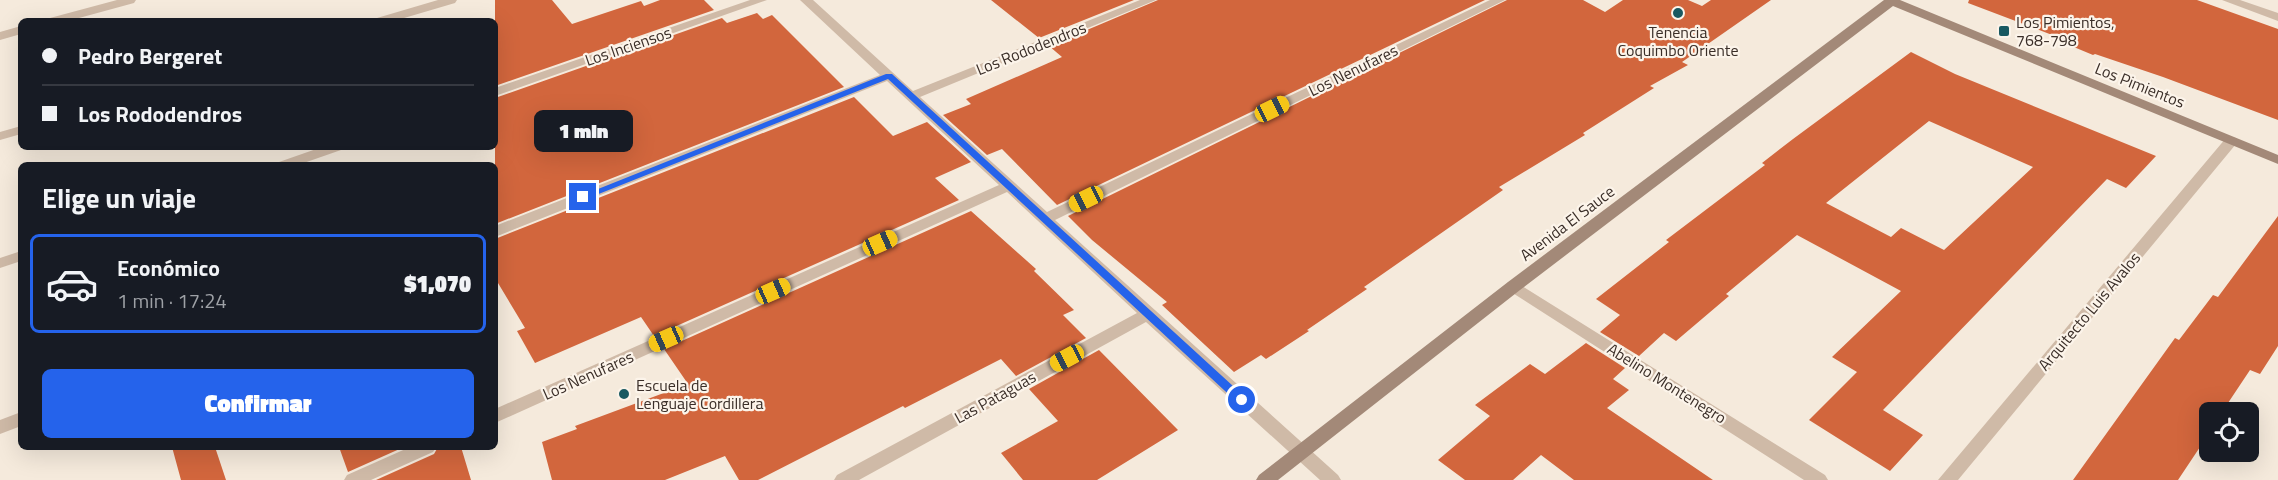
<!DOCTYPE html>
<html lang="es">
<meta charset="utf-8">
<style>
:root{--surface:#171b24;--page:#20242c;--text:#f1f3f6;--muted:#9ea1a6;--line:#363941;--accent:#2563eb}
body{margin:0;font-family:"Titillium Web",sans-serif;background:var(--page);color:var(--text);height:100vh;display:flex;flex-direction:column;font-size:22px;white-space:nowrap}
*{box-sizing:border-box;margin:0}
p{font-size:20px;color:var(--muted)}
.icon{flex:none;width:33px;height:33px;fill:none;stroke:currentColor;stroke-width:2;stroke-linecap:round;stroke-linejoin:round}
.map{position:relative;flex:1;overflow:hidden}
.sheet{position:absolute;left:18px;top:162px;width:480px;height:288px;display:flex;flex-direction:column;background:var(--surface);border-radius:9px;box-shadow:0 6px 24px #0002}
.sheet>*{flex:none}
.banner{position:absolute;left:18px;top:18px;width:480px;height:132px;border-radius:9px;box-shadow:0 6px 24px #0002;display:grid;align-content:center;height:132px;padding:0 24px;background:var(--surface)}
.controls{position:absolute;left:2199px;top:402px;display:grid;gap:12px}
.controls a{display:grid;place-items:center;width:60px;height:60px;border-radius:9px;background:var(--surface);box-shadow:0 6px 24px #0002;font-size:30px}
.end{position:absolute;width:27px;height:27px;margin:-14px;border:8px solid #2563eb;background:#fff;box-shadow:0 0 0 3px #fff}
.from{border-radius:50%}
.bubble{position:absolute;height:42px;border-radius:9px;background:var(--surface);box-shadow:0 6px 24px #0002;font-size:20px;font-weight:800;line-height:42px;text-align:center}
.car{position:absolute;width:18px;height:36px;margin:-18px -9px;border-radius:8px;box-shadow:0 0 4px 2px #0007;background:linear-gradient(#f5c518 24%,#345 0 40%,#f5c518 0 76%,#345 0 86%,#f5c518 0)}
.banner b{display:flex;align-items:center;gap:21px;height:57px;font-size:22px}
.banner b+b{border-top:2px solid var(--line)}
.banner i{width:15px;height:15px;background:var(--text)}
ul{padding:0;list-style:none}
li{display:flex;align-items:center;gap:18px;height:99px;margin:0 12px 9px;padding:0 12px;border:3px solid transparent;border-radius:9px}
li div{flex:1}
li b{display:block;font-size:22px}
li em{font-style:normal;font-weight:800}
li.selected{border-color:var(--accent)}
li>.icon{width:54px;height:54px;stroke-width:1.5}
h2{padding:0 24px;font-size:27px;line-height:72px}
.action{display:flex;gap:12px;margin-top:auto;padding:12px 24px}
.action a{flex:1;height:69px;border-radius:9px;background:var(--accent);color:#fff;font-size:24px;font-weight:800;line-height:69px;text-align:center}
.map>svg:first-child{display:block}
.building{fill:#d2663d;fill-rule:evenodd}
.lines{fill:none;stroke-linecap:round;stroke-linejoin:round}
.street{fill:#cfbaa7;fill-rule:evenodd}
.secondary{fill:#a38978;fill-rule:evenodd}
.route{fill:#2563eb}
.poi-dot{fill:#195961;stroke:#fcf4ea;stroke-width:2}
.labels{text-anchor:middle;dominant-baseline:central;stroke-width:4.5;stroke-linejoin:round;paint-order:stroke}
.poi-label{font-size:16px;fill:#3a2e28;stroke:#fcf4ea;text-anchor:start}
.street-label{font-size:16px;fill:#3a2e28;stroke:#fcf4ea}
</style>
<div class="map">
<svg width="2278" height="480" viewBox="0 0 2278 480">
<rect width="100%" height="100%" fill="#f5eadc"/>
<path class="building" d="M 495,0 L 552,0 L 572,24 L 641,1 L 644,6 L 660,0 L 704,0 L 714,10 L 495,86 Z
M 991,0 L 1134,0 L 1039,38 Z
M 1158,0 L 1485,0 L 1057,205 L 1002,149 L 987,155 L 943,115 L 971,104 L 966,99 L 1062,57 L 1049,46 Z
M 1507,0 L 1583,0 L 1605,12 L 1623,0 L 1688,0 L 1702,6 L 1711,0 L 1771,0 L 1682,62 L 1688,65 L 1650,86 L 1654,88 L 1583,133 L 1585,135 L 1499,187 L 1503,190 L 1364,287 L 1367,289 L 1307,330 L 1309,331 L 1266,359 L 1261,355 L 1234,372 L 1162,305 L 1167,302 L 1092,240 L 1068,216 Z
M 1969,0 L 2197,0 L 2278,29 L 2278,120 L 2163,77 L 2095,54 L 2093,55 L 2057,40 L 2060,38 L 1968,3 Z
M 757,13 L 763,19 L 772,15 L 844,87 L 495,224 L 495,98 L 722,18 L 727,23 Z
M 1911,52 L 1955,74 L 2156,156 L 2126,188 L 2107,179 L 1883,410 L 1923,435 L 1890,471 L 1809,420 L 1857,372 L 1832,357 L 1901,291 L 1797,235 L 1726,294 L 1729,296 L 1676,341 L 1664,333 L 1639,356 L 1600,332 L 1620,315 L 1596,299 L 1669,242 L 1666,240 L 1765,165 L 1762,163 L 1793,139 ZM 1929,121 L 2033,167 L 1944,250 L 1901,228 L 1891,237 L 1826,203 Z
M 854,97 L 893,136 L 927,122 L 971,162 L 935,178 L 959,200 L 654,336 L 641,317 L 535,363 L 517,331 L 525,328 L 495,278 L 495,239 Z
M 971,211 L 1036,269 L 1034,271 L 1074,310 L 1063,315 L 1086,338 L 1016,376 L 1001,359 L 905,408 L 903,406 L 758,480 L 739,480 L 725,456 L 665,480 L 552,480 L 542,442 L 577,429 L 575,426 L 688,384 L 664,349 Z
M 2278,216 L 2278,346 L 2260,374 L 2250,370 L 2222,412 L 2210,412 L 2210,432 L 2178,480 L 2073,480 L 2175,338 L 2179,340 L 2213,295 L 2218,297 Z
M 1586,343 L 1625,368 L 1613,379 L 1629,390 L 1607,408 L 1713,480 L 1574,480 L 1541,455 L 1513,480 L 1465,480 L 1438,460 L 1490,416 L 1475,405 L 1530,364 L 1545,374 Z
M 1099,350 L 1178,430 L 1097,480 L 1023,480 L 1001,453 L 1058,421 L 1029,389 Z
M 172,447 L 215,447 L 226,480 L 181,480 Z
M 339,447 L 404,447 L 348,472 Z
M 438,447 L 461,447 L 471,480 L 376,480 L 434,454 Z"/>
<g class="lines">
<path class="street" d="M 117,0 L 136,0 L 134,3 L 68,21 L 48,21 L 50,18 Z
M 438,0 L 457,0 L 455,3 L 394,21 L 375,21 L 377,18 Z
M 750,0 L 767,0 L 495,96 L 495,88 Z
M 800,0 L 813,0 L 913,91 L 1140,0 L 1156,0 L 920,97 L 1047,212 L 1490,0 L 1505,0 L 1055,220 L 1338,475 L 1341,480 L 1320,480 L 1146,322 L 859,480 L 834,480 L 837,475 L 1137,313 L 1007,192 L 495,423 L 495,409 L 999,185 L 887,81 L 495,237 L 495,226 L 880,75 Z
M 2222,0 L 2240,0 L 2278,13 L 2278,21 Z
M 21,26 L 21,34 L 0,40 L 0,32 Z
M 21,126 L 21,134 L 0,140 L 0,132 Z
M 2231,137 L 2236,138 L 2238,141 L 2236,144 L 1958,480 L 1938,480 L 2226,138 Z
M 322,147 L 343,147 L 341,150 L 298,165 L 277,165 L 279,162 Z
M 21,251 L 21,261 L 0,268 L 0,258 Z
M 1514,281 L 1825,475 L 1828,480 L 1804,480 L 1508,290 L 1506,286 L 1508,282 Z
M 21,412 L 21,426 L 0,434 L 0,420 Z
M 410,447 L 436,447 L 433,452 L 371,480 L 344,480 L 347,475 Z"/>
<path class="secondary" d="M 1900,0 L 2278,155 L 2278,164 L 1893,6 L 1520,290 L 1278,480 L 1256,480 L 1259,475 L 1508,282 L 1884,0 Z"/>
</g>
<path class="route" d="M 886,74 L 892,74 L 1245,397 L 1245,403 L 1238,403 L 888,79 L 586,199 L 578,197 Z"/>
<g class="poi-dot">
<circle cx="1678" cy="13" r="6"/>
<rect x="1998" y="25" width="12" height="12" rx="3"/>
<circle cx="624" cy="394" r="6"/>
</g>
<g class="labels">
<g class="poi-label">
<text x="2016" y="22">Los Pimientos,<tspan x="2016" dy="18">768-798</tspan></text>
<text x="1678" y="32" text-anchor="middle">Tenencia<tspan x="1678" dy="18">Coquimbo Oriente</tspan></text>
<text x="636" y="385">Escuela de<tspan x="636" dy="18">Lenguaje Cordillera</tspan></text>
</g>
<g class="street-label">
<text transform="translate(628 46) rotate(-19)">Los Inciensos</text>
<text transform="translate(1031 48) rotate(-22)">Los Rododendros</text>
<text transform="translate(1353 70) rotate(-26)">Los Nenufares</text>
<text transform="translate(2140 85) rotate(22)">Los Pimientos</text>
<text transform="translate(1567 223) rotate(-37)">Avenida El Sauce</text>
<text transform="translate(2089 311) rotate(-50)">Arquitecto Luis Avalos</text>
<text transform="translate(588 375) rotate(-24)">Los Nenufares</text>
<text transform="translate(1667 383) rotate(32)">Abelino Montenegro</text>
<text transform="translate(995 397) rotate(-29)">Las Pataguas</text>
</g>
</g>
</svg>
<div class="controls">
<a><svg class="icon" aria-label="locate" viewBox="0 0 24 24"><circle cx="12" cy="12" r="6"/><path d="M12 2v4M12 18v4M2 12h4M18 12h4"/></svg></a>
</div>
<i class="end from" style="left:1242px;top:400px"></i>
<i class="end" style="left:583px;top:197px"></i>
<div class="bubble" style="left:534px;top:110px;width:99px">1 min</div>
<i class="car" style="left:1272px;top:109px;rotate:64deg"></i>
<i class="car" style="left:1086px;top:199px;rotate:244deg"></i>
<i class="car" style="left:880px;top:243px;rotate:66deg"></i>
<i class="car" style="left:773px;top:291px;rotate:66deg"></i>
<i class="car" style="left:666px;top:339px;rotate:246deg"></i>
<i class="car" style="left:1067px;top:358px;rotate:242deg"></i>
<div class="banner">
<b><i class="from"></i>Pedro Bergeret</b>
<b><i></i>Los Rododendros</b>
</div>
<section class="sheet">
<h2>Elige un viaje</h2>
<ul>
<li class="selected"><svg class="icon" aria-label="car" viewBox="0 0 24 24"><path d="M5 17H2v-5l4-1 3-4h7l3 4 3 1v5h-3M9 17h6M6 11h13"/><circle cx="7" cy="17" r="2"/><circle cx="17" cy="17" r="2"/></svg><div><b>Económico</b><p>1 min · 17:24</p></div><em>$1,070</em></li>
</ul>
<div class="action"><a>Confirmar</a></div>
</section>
</div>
